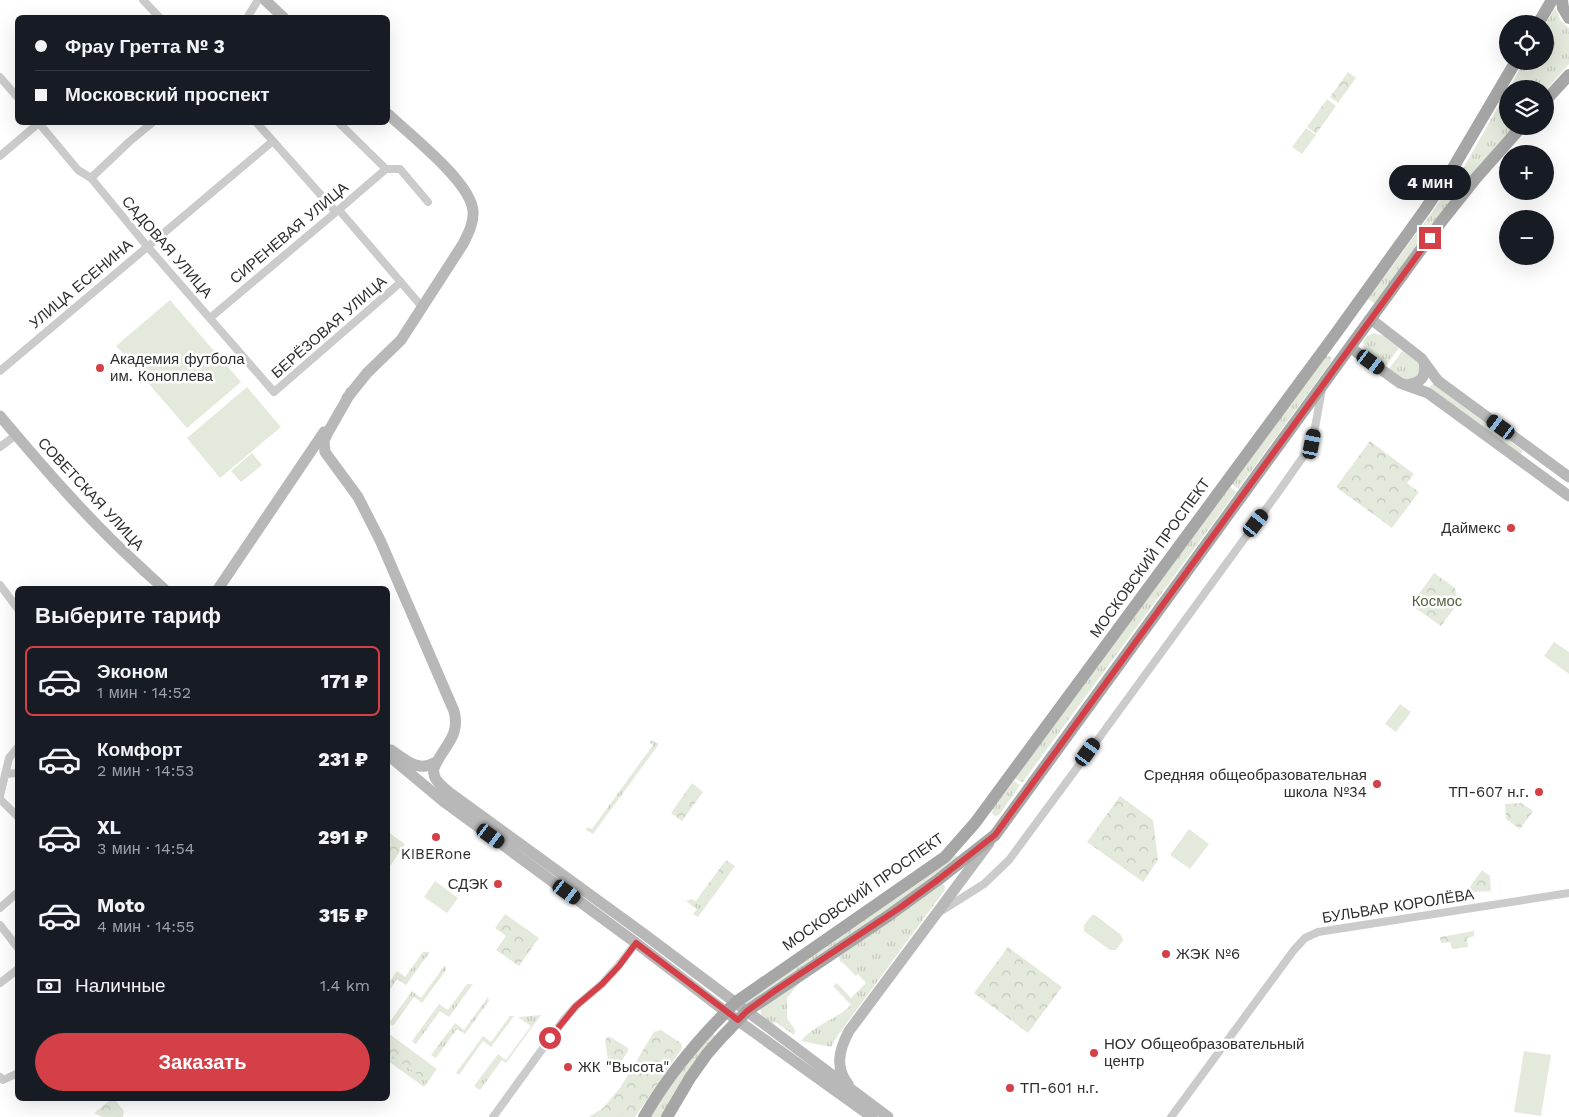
<!DOCTYPE html>
<html lang="ru">
<meta charset="utf-8">
<style>
:root{--surface:#171b24;--page:#242831;--text:#f1f3f6;--muted:#9ea1a6;--line:#363941;--accent:#d53f48}
body{margin:0;font-family:"Work Sans",sans-serif;background:var(--page);color:var(--text);height:100vh;display:flex;flex-direction:column;font-size:19px;white-space:nowrap}
*{box-sizing:border-box;margin:0}
p{font-size:16px;color:var(--muted)}
.icon{flex:none;width:28px;height:28px;fill:none;stroke:currentColor;stroke-width:2;stroke-linecap:round;stroke-linejoin:round}
.map{position:relative;flex:1;overflow:hidden}
.details{position:absolute;left:15px;top:586px;width:375px;height:515px;display:flex;flex-direction:column;background:var(--surface);border-radius:8px;box-shadow:0 5px 20px #0002}
.details>*{flex:none}
.hud{position:absolute;left:15px;top:15px;width:375px;height:110px;border-radius:8px;box-shadow:0 5px 20px #0002;display:grid;align-content:center;height:110px;padding:0 20px;background:var(--surface)}
.fabs{position:absolute;left:1499px;top:15px;display:grid;gap:10px}
.fabs a{display:grid;place-items:center;width:55px;height:55px;border-radius:50%;background:var(--surface);box-shadow:0 5px 20px #0002;font-size:25px}
.end{position:absolute;width:22px;height:22px;margin:-11px;border:6px solid #d53f48;background:#fff;box-shadow:0 0 0 2px #fff}
.from{border-radius:50%}
.bubble{position:absolute;height:35px;border-radius:18px;background:var(--surface);box-shadow:0 5px 20px #0002;font-size:16px;font-weight:800;line-height:35px;text-align:center}
.car{position:absolute;width:15px;height:30px;margin:-15px -8px;border-radius:6px;box-shadow:0 0 4px 1px #0007;background:linear-gradient(#222 24%,#8ab4d8 0 40%,#222 0 76%,#8ab4d8 0 86%,#222 0)}
.hud b{display:flex;align-items:center;gap:18px;height:48px;font-size:19px}
.hud b+b{border-top:1px solid var(--line)}
.hud i{width:12px;height:12px;background:var(--text)}
ul{padding:0;list-style:none}
li{display:flex;align-items:center;gap:15px;height:70px;margin:0 10px 8px;padding:0 10px;border:2px solid transparent;border-radius:8px}
li div{flex:1}
li b{display:block;font-size:19px}
li em{font-style:normal;font-weight:800}
li.current{border-color:var(--accent)}
li>.icon{width:45px;height:45px;stroke-width:1.5}
h2{padding:0 20px;font-size:22px;line-height:60px}
.pay{display:flex;align-items:center;gap:12px;height:55px;padding:0 20px;font-size:19px}
.pay p{margin-inline-start:auto}
.button{display:flex;gap:10px;margin-top:auto;padding:10px 20px}
.button a{flex:1;height:58px;border-radius:30px;background:var(--accent);color:#fff;font-size:20px;font-weight:800;line-height:58px;text-align:center}
.map>svg:first-child{display:block}
.grass{fill:url(#grass-tufts)}
.forest{fill:url(#forest-crowns)}
.pitch{fill:#e3eadc}
.lines{fill:none;stroke-linecap:round;stroke-linejoin:round}
.street{stroke:#cbcbcb;stroke-width:8}
.secondary{stroke:#b8b8b8;stroke-width:11}
.primary{stroke:#a6a6a6;stroke-width:12}
.route{stroke:#d53f48;stroke-width:6}
.poi-dot{fill:#d53f48;stroke:#fff;stroke-width:2}
.labels{text-anchor:middle;dominant-baseline:central;stroke-width:5;stroke-linejoin:round;paint-order:stroke}
.street-label{font-size:15px;fill:#2e2e2e;stroke:#fff}
.poi-label{font-size:15px;fill:#2e2e2e;stroke:#fff;text-anchor:start}
.park-label{font-size:15px;fill:#50653f;stroke:#fff}
</style>
<div class="map">
<svg width="1569" height="1117" viewBox="0 0 1569 1117">
<defs>
<pattern id="grass-tufts" width="24" height="20" patternUnits="userSpaceOnUse" patternTransform="scale(1.25)"><rect width="24" height="20" fill="#e3eadc"/><path d="M3 7l-1-3M5 7V3M7 7l1-3M15 17l-1-3M17 17v-4M19 17l1-3" fill="none" stroke="#c3c9bd"/></pattern>
<pattern id="forest-crowns" width="20" height="18" patternUnits="userSpaceOnUse" patternTransform="scale(1.25)"><rect width="20" height="18" fill="#e3eadc"/><path d="M2 6a3 3 0 1 1 6 0M12 15a3 3 0 1 1 6 0" fill="none" stroke="#c3c9bd"/></pattern>
</defs>
<rect width="100%" height="100%" fill="#fff"/>
<path class="grass" d="M 1555,8 L 1561,21 L 1569,28 L 1569,64 L 1545,91 L 1545,89 L 1509,89 L 1524,61 L 1545,61 L 1545,25 Z
M 1507,91 L 1508,126 L 1514,126 L 1375,304 L 1368,299 L 1460,174 Z
M 1374,333 L 1384,336 L 1399,348 L 1385,367 C 1374,359 1349,342 1374,333 Z
M 1403,350 C 1414,359 1423,361 1417,377 L 1406,381 L 1388,370 Z
M 1326,356 L 1331,357 L 1331,362 L 1238,489 L 1232,484 Z
M 1433,384 L 1523,451 L 1520,455 L 1432,390 L 1430,386 Z
M 1230,487 L 1236,492 L 1022,783 L 1015,778 Z
M 652,740 L 659,744 L 593,834 L 586,830 L 587,827 L 592,829 L 653,745 L 649,742 Z
M 1014,781 L 1020,785 L 1000,814 L 996,816 L 993,815 L 992,813 L 993,808 Z
M 955,855 L 958,857 L 896,904 L 747,1005 L 745,1002 Z
M 942,883 L 945,886 L 944,891 L 838,1035 L 831,1047 L 801,1041 C 812,1026 837,1019 851,1005 L 833,986 L 837,983 L 851,998 L 866,983 L 858,974 L 856,976 L 842,962 L 841,963 L 837,952 Z
M 703,891 L 712,898 L 698,917 L 693,914 L 697,909 L 686,901 L 691,899 L 696,901 Z
M 423,952 L 430,952 L 406,985 L 397,979 L 388,993 L 388,984 L 397,971 L 405,977 Z
M 445,965 L 446,970 L 422,1003 L 414,997 L 393,1026 L 389,1023 L 412,991 L 421,998 Z
M 800,982 L 787,998 L 787,1018 L 795,1030 L 794,1035 L 775,1022 L 772,1025 C 765,1020 759,1017 761,1007 Z
M 467,984 L 473,984 L 449,1017 L 440,1011 L 416,1044 L 412,1041 L 439,1004 L 448,1010 Z
M 488,997 L 489,1001 L 465,1034 L 457,1029 L 436,1058 L 431,1055 L 455,1023 L 464,1030 Z
M 541,1015 L 506,1063 L 502,1060 L 480,1090 L 474,1086 L 498,1054 L 506,1060 L 531,1026 L 518,1017 Z
M 510,1016 L 514,1016 L 491,1047 L 483,1041 L 459,1075 L 456,1073 L 483,1036 L 491,1042 Z
M 711,1032 L 717,1037 L 662,1117 L 648,1117 Z
M 388,1033 L 437,1069 L 424,1087 L 388,1061 Z"/>
<path class="forest" d="M 1348,72 L 1356,78 L 1338,103 L 1330,97 Z
M 1327,99 L 1336,106 L 1316,134 L 1307,127 Z
M 1370,441 L 1414,474 L 1407,483 L 1419,492 L 1392,528 L 1336,487 Z
M 1434,573 L 1455,588 L 1458,603 L 1441,626 L 1411,605 Z
M 692,783 L 703,792 L 682,821 L 671,813 Z
M 1120,796 L 1153,820 L 1158,860 L 1143,882 L 1087,842 Z
M 1521,803 L 1533,811 L 1520,829 L 1506,819 L 1505,804 Z
M 388,832 L 405,844 L 388,869 Z
M 726,860 L 735,866 L 712,898 L 703,891 Z
M 1482,870 L 1490,876 L 1491,891 L 1470,892 L 1470,887 Z
M 505,914 L 539,938 L 519,966 L 496,950 L 506,936 L 495,928 Z
M 1474,931 L 1474,936 L 1467,938 L 1468,947 L 1452,949 L 1450,942 L 1441,943 L 1440,937 Z
M 1008,947 L 1062,987 L 1028,1033 L 974,993 Z
M 661,1030 L 681,1043 L 682,1048 L 635,1117 L 589,1117 L 603,1108 L 620,1088 L 654,1032 Z
M 607,1037 L 610,1037 L 628,1048 L 628,1051 L 617,1068 L 614,1070 L 609,1066 L 605,1041 Z
M 388,1041 L 432,1073 L 426,1081 L 388,1053 Z
M 112,1100 L 116,1101 L 124,1111 L 123,1117 L 103,1117 L 94,1113 L 109,1101 Z"/>
<path class="pitch" d="M 1306,128 L 1316,135 L 1302,154 L 1292,147 Z
M 170,300 L 241,382 L 187,428 L 116,346 Z
M 247,387 L 281,427 L 220,478 L 187,438 Z
M 252,453 L 262,465 L 241,482 L 231,471 Z
M 1554,642 L 1569,652 L 1569,674 L 1544,656 Z
M 1400,704 L 1411,712 L 1396,732 L 1385,724 Z
M 1189,829 L 1209,844 L 1190,869 L 1170,855 Z
M 435,881 L 458,898 L 447,913 L 424,897 Z
M 1092,915 L 1095,915 L 1121,935 L 1123,940 L 1116,950 L 1110,950 L 1084,931 L 1084,925 Z
M 1524,1051 L 1551,1055 L 1541,1116 L 1514,1112 Z"/>
<g class="lines">
<path class="street" d="M 143,0 L 160,18
M 247,18 L 258,0
M 0,77 L 18,98
M 38,122 L 78,170 L 91,178 L 147,246 L 274,392 L 401,282
M 256,122 L 336,212
M 338,122 L 386,169 L 400,169 L 428,202
M 0,156 L 40,122
M 91,178 L 129,142 L 153,122
M 339,210 L 423,308
M 210,318 L 336,212 L 386,169
M 0,371 L 273,141
M 0,447 L 16,435
M 0,585 L 18,609
M 5,774 L 18,773
M 0,796 L 9,758 L 18,747
M 0,799 L 18,817
M 0,908 L 18,892
M 941,911 L 984,884 L 1009,860 L 1099,738 L 1277,494 L 1312,444 L 1322,389
M 0,925 L 18,948
M 0,983 L 18,969
M 0,1077 L 3,1080 L 18,1073
M 493,1117 L 562,1022 L 576,1006 L 602,984 L 619,965 L 636,943
M 1171,1117 L 1294,950 L 1305,938 L 1318,932 L 1569,893"/>
<path class="secondary" d="M 265,0 L 284,18
M 1372,320 L 1421,358 L 1438,381 L 1569,477
M 1351,348 L 1400,383 L 1428,393 L 1569,496
M 1407,385 C 1422,382 1426,378 1424,362
M 351,392 L 327,434 L 324,441 L 325,452 L 358,497 L 380,540 L 454,711 C 461,737 443,746 434,768 C 432,780 441,785 450,793 L 644,934 L 888,1117
M 347,398 L 367,373 L 401,340 L 463,244 C 468,234 474,223 473,211 C 471,182 410,135 388,114
M 0,416 C 43,467 87,518 136,563 C 145,572 155,580 164,589
M 218,589 L 324,432
M 391,750 C 406,760 418,773 436,762
M 388,755 L 443,801 L 636,943 L 726,1012 L 872,1117
M 848,1084 C 834,1067 840,1048 849,1031 L 989,843"/>
<path class="primary" d="M 1562,0 L 1563,8 L 1569,18
M 1538,24 L 1552,0
M 1545,101 L 1569,75
M 644,1117 C 668,1075 701,1036 736,1002 L 945,857 L 975,823 L 1334,336 L 1424,211 L 1450,173 L 1516,61
M 667,1117 L 690,1078 L 707,1054 L 721,1038 L 747,1011 L 888,916 L 939,879 L 995,835 L 1441,222 L 1476,178 L 1522,126"/>
</g>
<g class="lines">
<path class="route" d="M 550,1038 L 576,1006 L 602,984 L 619,966 L 636,943 L 738,1020 L 747,1011 L 776,990 L 901,907 L 939,879 L 995,835 L 1430,238"/>
</g>
<g class="poi-dot">
<circle cx="100" cy="368" r="5"/>
<circle cx="1511" cy="528" r="5"/>
<circle cx="1377" cy="784" r="5"/>
<circle cx="1539" cy="792" r="5"/>
<circle cx="436" cy="837" r="5"/>
<circle cx="498" cy="884" r="5"/>
<circle cx="1166" cy="954" r="5"/>
<circle cx="1094" cy="1053" r="5"/>
<circle cx="568" cy="1067" r="5"/>
<circle cx="1010" cy="1088" r="5"/>
</g>
<g class="labels">
<g class="street-label">
<text transform="translate(289 233) rotate(-40)">СИРЕНЕВАЯ УЛИЦА</text>
<text transform="translate(167 247) rotate(49)">САДОВАЯ УЛИЦА</text>
<text transform="translate(81 284) rotate(-40)">УЛИЦА ЕСЕНИНА</text>
<text transform="translate(329 327) rotate(-41)">БЕРЁЗОВАЯ УЛИЦА</text>
<text transform="translate(91 494) rotate(47)">СОВЕТСКАЯ УЛИЦА</text>
<text transform="translate(1150 558) rotate(-54)">МОСКОВСКИЙ ПРОСПЕКТ</text>
<text transform="translate(863 892) rotate(-35)">МОСКОВСКИЙ ПРОСПЕКТ</text>
<text transform="translate(1398 906) rotate(-9)">БУЛЬВАР КОРОЛЁВА</text>
</g>
<g class="poi-label">
<text x="110" y="359">Академия футбола<tspan x="110" dy="17">им. Коноплева</tspan></text>
<text x="1501" y="528" text-anchor="end">Даймекс</text>
<text x="1367" y="775" text-anchor="end">Средняя общеобразовательная<tspan x="1367" dy="17">школа №34</tspan></text>
<text x="1529" y="792" text-anchor="end">ТП-607 н.г.</text>
<text x="436" y="854" text-anchor="middle">KIBERone</text>
<text x="488" y="884" text-anchor="end">СДЭК</text>
<text x="1176" y="954">ЖЭК №6</text>
<text x="1104" y="1044">НОУ Общеобразовательный<tspan x="1104" dy="17">центр</tspan></text>
<text x="578" y="1067">ЖК "Высота"</text>
<text x="1020" y="1088">ТП-601 н.г.</text>
</g>
<g class="park-label">
<text x="1437" y="601">Космос</text>
</g>
</g>
</svg>
<div class="fabs">
<a><svg class="icon" aria-label="locate" viewBox="0 0 24 24"><circle cx="12" cy="12" r="6"/><path d="M12 2v4M12 18v4M2 12h4M18 12h4"/></svg></a>
<a><svg class="icon" aria-label="layers" viewBox="0 0 24 24"><path d="M12 4l9 5-9 5-9-5zM3 14l9 5 9-5"/></svg></a>
<a>+</a>
<a>−</a>
</div>
<i class="end from" style="left:550px;top:1038px"></i>
<i class="end" style="left:1430px;top:238px"></i>
<div class="bubble" style="left:1389px;top:165px;width:82px">4 мин</div>
<i class="car" style="left:1371px;top:362px;rotate:126deg"></i>
<i class="car" style="left:1501px;top:427px;rotate:306deg"></i>
<i class="car" style="left:1312px;top:444px;rotate:11deg"></i>
<i class="car" style="left:1256px;top:523px;rotate:37deg"></i>
<i class="car" style="left:1088px;top:752px;rotate:36deg"></i>
<i class="car" style="left:491px;top:836px;rotate:126deg"></i>
<i class="car" style="left:567px;top:892px;rotate:126deg"></i>
<div class="hud">
<b><i class="from"></i>Фрау Гретта № 3</b>
<b><i></i>Московский проспект</b>
</div>
<section class="details">
<h2>Выберите тариф</h2>
<ul>
<li class="current"><svg class="icon" aria-label="car" viewBox="0 0 24 24"><path d="M5 17H2v-5l4-1 3-4h7l3 4 3 1v5h-3M9 17h6M6 11h13"/><circle cx="7" cy="17" r="2"/><circle cx="17" cy="17" r="2"/></svg><div><b>Эконом</b><p>1 мин · 14:52</p></div><em>171 ₽</em></li>
<li><svg class="icon" aria-label="car" viewBox="0 0 24 24"><path d="M5 17H2v-5l4-1 3-4h7l3 4 3 1v5h-3M9 17h6M6 11h13"/><circle cx="7" cy="17" r="2"/><circle cx="17" cy="17" r="2"/></svg><div><b>Комфорт</b><p>2 мин · 14:53</p></div><em>231 ₽</em></li>
<li><svg class="icon" aria-label="car" viewBox="0 0 24 24"><path d="M5 17H2v-5l4-1 3-4h7l3 4 3 1v5h-3M9 17h6M6 11h13"/><circle cx="7" cy="17" r="2"/><circle cx="17" cy="17" r="2"/></svg><div><b>XL</b><p>3 мин · 14:54</p></div><em>291 ₽</em></li>
<li><svg class="icon" aria-label="car" viewBox="0 0 24 24"><path d="M5 17H2v-5l4-1 3-4h7l3 4 3 1v5h-3M9 17h6M6 11h13"/><circle cx="7" cy="17" r="2"/><circle cx="17" cy="17" r="2"/></svg><div><b>Moto</b><p>4 мин · 14:55</p></div><em>315 ₽</em></li>
</ul>
<div class="pay"><svg class="icon" aria-label="cash" viewBox="0 0 24 24"><path d="M3 7h18v10H3z"/><circle cx="12" cy="12" r="2"/></svg>Наличные<p>1.4 km</p></div>
<div class="button"><a>Заказать</a></div>
</section>
</div>
